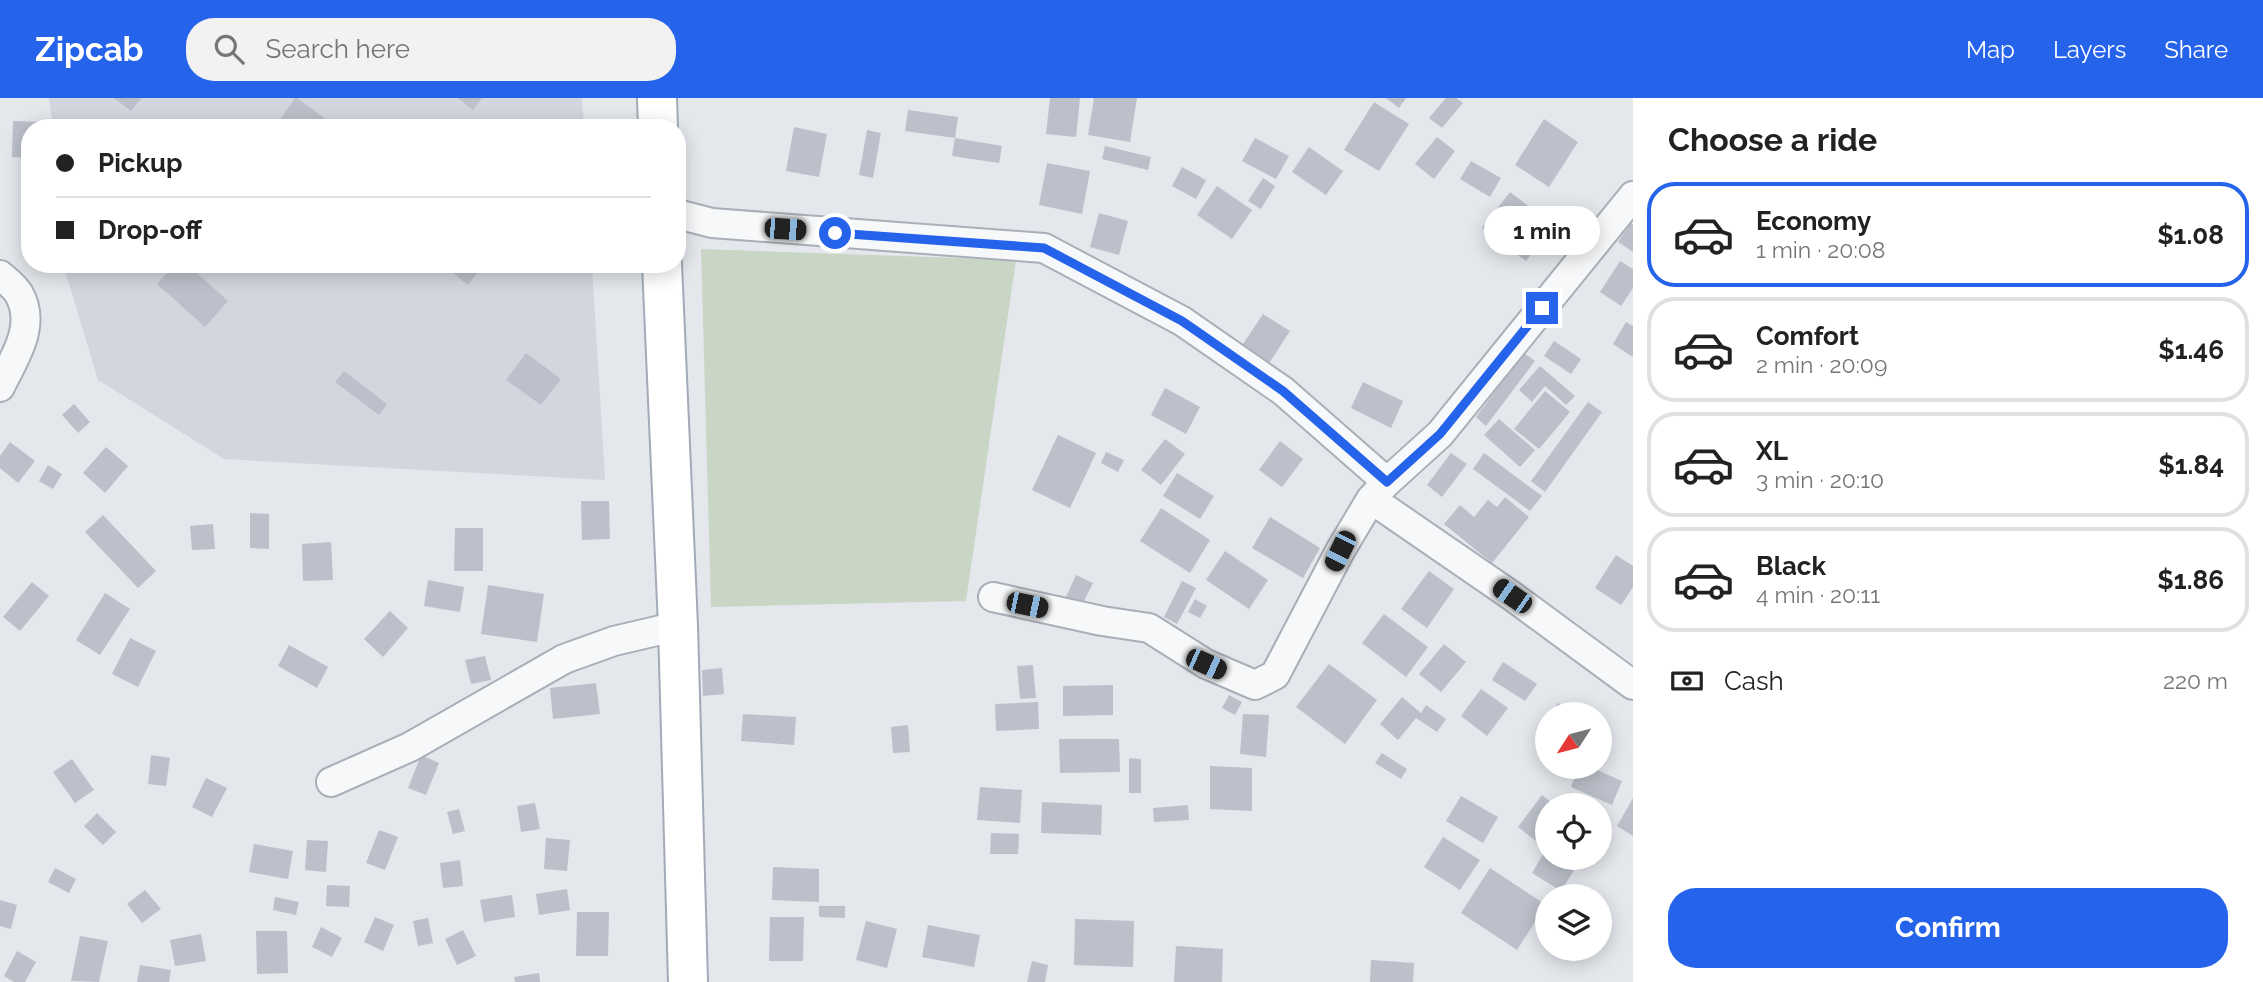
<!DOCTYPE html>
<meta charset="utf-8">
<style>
:root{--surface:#fff;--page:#f2f2f2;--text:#222;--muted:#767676;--line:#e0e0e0;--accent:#2563eb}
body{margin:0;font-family:Raleway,sans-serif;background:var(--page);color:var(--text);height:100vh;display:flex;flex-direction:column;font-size:26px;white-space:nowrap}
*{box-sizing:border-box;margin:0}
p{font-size:23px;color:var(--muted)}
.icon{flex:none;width:38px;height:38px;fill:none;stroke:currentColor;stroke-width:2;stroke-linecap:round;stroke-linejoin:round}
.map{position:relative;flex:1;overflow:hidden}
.side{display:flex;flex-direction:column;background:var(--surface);width:630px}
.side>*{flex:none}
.hud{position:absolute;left:21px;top:21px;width:665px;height:154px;border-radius:28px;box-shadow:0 4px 18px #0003;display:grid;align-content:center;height:154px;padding:0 35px;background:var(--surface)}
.needle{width:46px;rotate:234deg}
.fabs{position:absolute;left:1535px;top:604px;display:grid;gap:14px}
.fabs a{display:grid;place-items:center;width:77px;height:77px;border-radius:50%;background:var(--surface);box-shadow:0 4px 18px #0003;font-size:35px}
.end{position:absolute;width:32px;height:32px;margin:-16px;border:9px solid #2563eb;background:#fff;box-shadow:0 0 0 4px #fff}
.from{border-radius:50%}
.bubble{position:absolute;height:49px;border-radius:24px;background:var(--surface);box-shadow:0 4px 18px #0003;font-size:23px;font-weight:700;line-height:49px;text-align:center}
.car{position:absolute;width:21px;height:42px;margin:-21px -10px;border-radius:9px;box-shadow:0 0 5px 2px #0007;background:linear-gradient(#222 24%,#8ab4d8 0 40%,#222 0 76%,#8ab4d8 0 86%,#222 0)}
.hud b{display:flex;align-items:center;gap:24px;height:66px;font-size:26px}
.hud b+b{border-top:2px solid var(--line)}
.hud i{width:18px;height:18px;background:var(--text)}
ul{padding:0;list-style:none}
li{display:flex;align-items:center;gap:21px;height:105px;margin:0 14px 10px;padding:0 21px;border:4px solid var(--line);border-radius:28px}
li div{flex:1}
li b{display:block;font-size:26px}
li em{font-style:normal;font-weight:700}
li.current{border-color:var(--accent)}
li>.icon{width:63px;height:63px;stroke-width:1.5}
h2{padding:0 35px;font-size:32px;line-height:84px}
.pay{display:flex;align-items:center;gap:18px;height:77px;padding:0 35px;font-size:26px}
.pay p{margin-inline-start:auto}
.button{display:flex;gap:14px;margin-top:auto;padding:14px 35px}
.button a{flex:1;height:80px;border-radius:28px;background:var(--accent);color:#fff;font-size:28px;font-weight:700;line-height:80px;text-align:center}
header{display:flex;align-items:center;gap:42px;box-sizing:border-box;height:98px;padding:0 35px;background:var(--accent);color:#fff}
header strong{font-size:33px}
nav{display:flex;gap:38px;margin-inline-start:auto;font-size:24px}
.search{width:490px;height:63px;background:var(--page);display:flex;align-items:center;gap:18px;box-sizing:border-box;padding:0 24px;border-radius:28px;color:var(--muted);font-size:26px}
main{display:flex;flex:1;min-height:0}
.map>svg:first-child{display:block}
.built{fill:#d2d6de}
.green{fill:#c9d6c5}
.building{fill:#bbc0ca}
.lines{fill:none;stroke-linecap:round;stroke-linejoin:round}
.street-casing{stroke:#a9aeb7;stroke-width:32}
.primary-casing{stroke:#a3abb8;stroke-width:42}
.street{stroke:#f7f8fa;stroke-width:28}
.primary{stroke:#fff;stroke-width:38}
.route{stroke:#2563eb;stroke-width:9}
</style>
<header>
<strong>Zipcab</strong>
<div class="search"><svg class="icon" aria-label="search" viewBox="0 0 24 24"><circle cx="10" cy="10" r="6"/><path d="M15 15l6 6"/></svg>Search here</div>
<nav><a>Map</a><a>Layers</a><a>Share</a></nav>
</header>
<main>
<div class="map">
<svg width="1633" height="884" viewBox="0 0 1633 884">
<rect width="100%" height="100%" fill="#e4e7ec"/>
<path class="built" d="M 49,0 L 582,0 L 584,30 L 53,30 Z
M 63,166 L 592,166 L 605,382 L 224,361 L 98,282 Z"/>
<path class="green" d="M 701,151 L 1016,162 L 966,503 L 711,509 Z"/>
<path class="building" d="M 114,0 L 142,0 L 131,13 Z
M 295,0 L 297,0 L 338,30 L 274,30 Z
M 458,0 L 482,0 L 473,12 Z
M 1050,0 L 1080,0 L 1076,39 L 1046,36 Z
M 1094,0 L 1137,0 L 1130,44 L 1088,37 Z
M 1386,0 L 1406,0 L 1399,10 Z
M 1446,0 L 1456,0 L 1463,5 L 1442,30 L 1429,20 Z
M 1374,4 L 1409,26 L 1379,73 L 1344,52 Z
M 908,12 L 958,19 L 955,40 L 905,33 Z
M 1544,21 L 1578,44 L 1549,89 L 1515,67 Z
M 13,23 L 42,24 L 41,30 L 30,30 L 30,60 L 12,59 Z
M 794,29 L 827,36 L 819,79 L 786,73 Z
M 867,32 L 881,35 L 873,80 L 859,77 Z
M 1437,39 L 1455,53 L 1434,81 L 1415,66 Z
M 955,40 L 1002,48 L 999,65 L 952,58 Z
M 1255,40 L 1289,58 L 1276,81 L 1242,63 Z
M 1105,48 L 1151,59 L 1148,72 L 1102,61 Z
M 1309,49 L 1343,73 L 1326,97 L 1292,74 Z
M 1471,63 L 1501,80 L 1490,99 L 1460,81 Z
M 1047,65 L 1090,73 L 1082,116 L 1039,107 Z
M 1182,69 L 1206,82 L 1196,101 L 1172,88 Z
M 1263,80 L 1275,88 L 1261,111 L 1248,103 Z
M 1217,88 L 1252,112 L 1232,141 L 1197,117 Z
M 1510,94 L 1553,127 L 1526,163 L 1482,130 Z
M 1099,115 L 1128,123 L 1119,157 L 1090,149 Z
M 1631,125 L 1633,127 L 1633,154 L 1618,144 Z
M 1620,163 L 1633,171 L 1633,190 L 1621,208 L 1600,194 Z
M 175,166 L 187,166 L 228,203 L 205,229 L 157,186 Z
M 442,166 L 484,166 L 468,187 Z
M 1263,216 L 1290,233 L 1268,267 L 1241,249 Z
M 1626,224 L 1633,228 L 1633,259 L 1613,246 Z
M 1554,243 L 1581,261 L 1571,276 L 1544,258 Z
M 526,255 L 561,281 L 541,307 L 506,282 Z
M 1524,255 L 1535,263 L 1486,328 L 1476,319 Z
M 1540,268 L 1575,298 L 1566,307 L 1545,288 L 1532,304 L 1519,292 Z
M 344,273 L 387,306 L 379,317 L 335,284 Z
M 1363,284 L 1403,303 L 1391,330 L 1351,310 Z
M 1165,290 L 1200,309 L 1186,336 L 1151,317 Z
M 1545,293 L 1570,314 L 1539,351 L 1514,331 Z
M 1588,304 L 1602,314 L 1545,394 L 1531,383 Z
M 74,306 L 90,324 L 78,335 L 62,317 Z
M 1499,321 L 1535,352 L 1520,369 L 1484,337 Z
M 1058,337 L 1096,355 L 1070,410 L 1032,392 Z
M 1165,341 L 1185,356 L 1161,387 L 1141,372 Z
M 1280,343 L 1303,361 L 1282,389 L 1259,372 Z
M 10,344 L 35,363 L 18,385 L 0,370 L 0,358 Z
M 106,349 L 128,368 L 105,395 L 83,375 Z
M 1106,354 L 1124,362 L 1118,374 L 1101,365 Z
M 1451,355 L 1467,366 L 1442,399 L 1427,387 Z
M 1484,355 L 1542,398 L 1530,413 L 1473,371 Z
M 48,367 L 62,376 L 53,391 L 39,383 Z
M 1177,375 L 1214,398 L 1200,421 L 1163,398 Z
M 1505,399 L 1529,419 L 1492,465 L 1444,426 L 1460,407 L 1474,419 L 1488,402 L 1497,409 Z
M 581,403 L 609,403 L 610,441 L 582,442 Z
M 1161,410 L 1210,442 L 1190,475 L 1140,443 Z
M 250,415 L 269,416 L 269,451 L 250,450 Z
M 103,417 L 156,473 L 138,490 L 85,434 Z
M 1270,419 L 1320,450 L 1303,480 L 1252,450 Z
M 213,426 L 215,451 L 192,452 L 190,428 Z
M 455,430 L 483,430 L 483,473 L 454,473 Z
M 331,444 L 333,482 L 303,483 L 302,446 Z
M 1225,453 L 1268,482 L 1249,511 L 1206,482 Z
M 1616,457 L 1633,468 L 1633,489 L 1621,507 L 1595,490 Z
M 1429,473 L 1454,491 L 1427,530 L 1401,511 Z
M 1076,477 L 1093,485 L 1080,511 L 1064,503 Z
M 428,482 L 464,489 L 460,514 L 424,508 Z
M 1182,483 L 1196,490 L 1177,526 L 1164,519 Z
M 32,484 L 49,498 L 20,533 L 3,519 Z
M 488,487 L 544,496 L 537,544 L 481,536 Z
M 105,495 L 130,511 L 100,557 L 76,542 Z
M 1195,501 L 1207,508 L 1200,520 L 1188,514 Z
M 390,513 L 408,530 L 383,559 L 364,541 Z
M 1384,516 L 1428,549 L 1406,579 L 1362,545 Z
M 130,540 L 156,553 L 138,589 L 112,576 Z
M 1444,546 L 1466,564 L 1441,594 L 1419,576 Z
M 289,547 L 328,569 L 317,590 L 278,568 Z
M 485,558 L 491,582 L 471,586 L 465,562 Z
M 1503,564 L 1537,586 L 1525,603 L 1492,582 Z
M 1329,566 L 1377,602 L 1345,646 L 1296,609 Z
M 1033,567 L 1036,600 L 1020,601 L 1017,568 Z
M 722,570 L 724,596 L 703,598 L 702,572 Z
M 596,585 L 600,616 L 553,621 L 550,590 Z
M 1113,587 L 1113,617 L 1063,618 L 1063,588 Z
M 1481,591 L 1508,610 L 1487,638 L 1461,618 Z
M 1229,597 L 1242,604 L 1235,617 L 1222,610 Z
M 1402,599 L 1421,615 L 1426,607 L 1446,621 L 1437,634 L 1416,620 L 1398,642 L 1380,626 Z
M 1038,604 L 1039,631 L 996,633 L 995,606 Z
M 1558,605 L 1575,616 L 1551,616 Z
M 743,616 L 796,619 L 794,647 L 741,643 Z
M 1243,616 L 1269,617 L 1266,659 L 1240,656 Z
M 908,627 L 910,654 L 893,655 L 891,629 Z
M 1059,641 L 1119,641 L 1120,674 L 1060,675 Z
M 1382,655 L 1407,671 L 1401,681 L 1375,665 Z
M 151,657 L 170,660 L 166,688 L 148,686 Z
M 421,657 L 439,665 L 426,697 L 408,690 Z
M 1129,660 L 1141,661 L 1141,695 L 1129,695 Z
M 72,661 L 94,692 L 75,705 L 53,674 Z
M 1210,668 L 1252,670 L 1252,713 L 1210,711 Z
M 1579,668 L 1588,668 L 1622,683 L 1612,707 L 1571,689 Z
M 206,680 L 227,690 L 212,719 L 192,709 Z
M 980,689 L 1022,692 L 1020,725 L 977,722 Z
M 1542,697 L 1554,707 L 1547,707 L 1547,747 L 1545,750 L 1518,729 Z
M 1461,698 L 1498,719 L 1483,745 L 1446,723 Z
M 1633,700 L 1633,738 L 1617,728 Z
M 1042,704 L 1102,707 L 1101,737 L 1041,735 Z
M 535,705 L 540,731 L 521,734 L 517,708 Z
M 1188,707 L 1189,722 L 1154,724 L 1153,710 Z
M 459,711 L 465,733 L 453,736 L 447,714 Z
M 97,715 L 116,734 L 103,747 L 84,728 Z
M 379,732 L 398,739 L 385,772 L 366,765 Z
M 991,735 L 1019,736 L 1018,756 L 990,756 Z
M 1443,739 L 1480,762 L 1460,792 L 1424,769 Z
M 546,740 L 570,742 L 567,773 L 544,771 Z
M 307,742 L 328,743 L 326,774 L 305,772 Z
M 254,746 L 293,753 L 288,781 L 249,774 Z
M 1545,753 L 1547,760 L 1555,760 L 1574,772 L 1561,793 L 1532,775 Z
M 460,762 L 463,788 L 443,790 L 440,765 Z
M 773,769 L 819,771 L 819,804 L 772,802 Z
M 55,770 L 76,781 L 69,795 L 48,784 Z
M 1490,770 L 1546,807 L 1517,852 L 1461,815 Z
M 327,787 L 350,788 L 349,809 L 326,808 Z
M 567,791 L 570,812 L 539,817 L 536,796 Z
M 145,792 L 161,811 L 142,825 L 127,806 Z
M 512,797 L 515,819 L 484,824 L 480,802 Z
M 275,799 L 299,804 L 296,817 L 273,812 Z
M 0,802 L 17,807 L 11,831 L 0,828 Z
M 819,808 L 845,808 L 845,820 L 819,819 Z
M 577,814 L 609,814 L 608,858 L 576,858 Z
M 375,819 L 394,827 L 383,853 L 364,844 Z
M 770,819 L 804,819 L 803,863 L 769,863 Z
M 428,820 L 433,845 L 418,848 L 413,823 Z
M 1075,821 L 1134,823 L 1133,869 L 1074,867 Z
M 866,823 L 897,831 L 887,870 L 856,862 Z
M 928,827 L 980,837 L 974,869 L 922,859 Z
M 321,829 L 342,840 L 332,859 L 312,849 Z
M 463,832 L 476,858 L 457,867 L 445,841 Z
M 256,833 L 287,833 L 288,875 L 257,876 Z
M 201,836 L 206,863 L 175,868 L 170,842 Z
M 80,838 L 108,843 L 99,884 L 71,883 Z
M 1176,848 L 1223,851 L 1222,884 L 1174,884 Z
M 17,853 L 36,864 L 25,884 L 14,884 L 4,878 Z
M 1371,862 L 1414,865 L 1413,884 L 1370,884 Z
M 1032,863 L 1048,867 L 1045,884 L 1027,884 Z
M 140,867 L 171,872 L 169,884 L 137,884 Z
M 539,875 L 540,884 L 515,884 L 514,879 Z"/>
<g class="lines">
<g class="street-casing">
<path id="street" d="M 677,116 L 712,125 L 1044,150 L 1182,223 L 1283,293 L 1387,384
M 0,177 C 6,182 15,189 19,196 C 37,228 14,260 0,289
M 1371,401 L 1512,498 L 1633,587
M 993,499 L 1102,523 L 1149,530 L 1206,566 L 1255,587 L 1275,577 L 1340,453 L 1371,401 L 1387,384 L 1440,336 L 1633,98
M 331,684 L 410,649 L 564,561 L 614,543 L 678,528"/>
</g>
<g class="primary-casing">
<path id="primary" d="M 657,0 L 658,30
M 662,166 L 678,528 L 688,884"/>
</g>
<use href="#street" class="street"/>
<use href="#primary" class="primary"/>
</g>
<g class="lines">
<path class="route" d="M 835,135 L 1044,150 L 1182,223 L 1283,293 L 1387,384 L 1440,336 L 1542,210"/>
</g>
</svg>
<div class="fabs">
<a><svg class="needle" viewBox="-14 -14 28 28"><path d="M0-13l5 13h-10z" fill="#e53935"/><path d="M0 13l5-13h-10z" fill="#767676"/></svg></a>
<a><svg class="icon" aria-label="locate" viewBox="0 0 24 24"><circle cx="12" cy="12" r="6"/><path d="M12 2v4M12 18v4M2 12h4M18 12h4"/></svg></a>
<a><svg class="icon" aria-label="layers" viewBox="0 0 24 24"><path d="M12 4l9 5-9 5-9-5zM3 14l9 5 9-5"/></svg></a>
</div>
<i class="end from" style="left:835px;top:135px"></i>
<i class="end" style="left:1542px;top:210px"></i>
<div class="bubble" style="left:1484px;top:108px;width:116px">1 min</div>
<i class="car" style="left:785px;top:131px;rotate:94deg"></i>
<i class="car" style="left:1340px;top:453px;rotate:206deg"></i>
<i class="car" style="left:1512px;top:498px;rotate:305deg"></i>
<i class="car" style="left:1027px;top:507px;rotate:102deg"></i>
<i class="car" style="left:1206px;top:566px;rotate:114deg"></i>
<div class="hud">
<b><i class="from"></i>Pickup</b>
<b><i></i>Drop-off</b>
</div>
</div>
<section class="side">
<h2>Choose a ride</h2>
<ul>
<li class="current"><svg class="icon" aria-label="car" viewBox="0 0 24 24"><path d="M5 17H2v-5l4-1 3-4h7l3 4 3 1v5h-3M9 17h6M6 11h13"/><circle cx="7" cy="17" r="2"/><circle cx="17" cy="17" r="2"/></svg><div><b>Economy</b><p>1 min · 20:08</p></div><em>$1.08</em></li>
<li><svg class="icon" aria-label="car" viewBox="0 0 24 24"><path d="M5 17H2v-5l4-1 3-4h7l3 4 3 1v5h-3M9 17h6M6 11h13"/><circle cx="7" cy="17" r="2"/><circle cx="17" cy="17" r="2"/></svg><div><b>Comfort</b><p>2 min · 20:09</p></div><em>$1.46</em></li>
<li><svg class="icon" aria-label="car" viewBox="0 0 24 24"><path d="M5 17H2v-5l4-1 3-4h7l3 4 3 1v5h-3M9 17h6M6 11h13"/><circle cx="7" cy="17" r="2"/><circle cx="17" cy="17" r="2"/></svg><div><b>XL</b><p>3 min · 20:10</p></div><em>$1.84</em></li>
<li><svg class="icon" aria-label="car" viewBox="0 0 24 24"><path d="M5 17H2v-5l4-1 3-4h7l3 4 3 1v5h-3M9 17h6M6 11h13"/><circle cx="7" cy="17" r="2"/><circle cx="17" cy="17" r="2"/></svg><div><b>Black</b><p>4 min · 20:11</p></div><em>$1.86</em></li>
</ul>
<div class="pay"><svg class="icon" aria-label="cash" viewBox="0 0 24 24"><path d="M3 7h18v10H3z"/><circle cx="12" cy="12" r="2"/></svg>Cash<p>220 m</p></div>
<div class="button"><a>Confirm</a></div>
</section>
</main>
